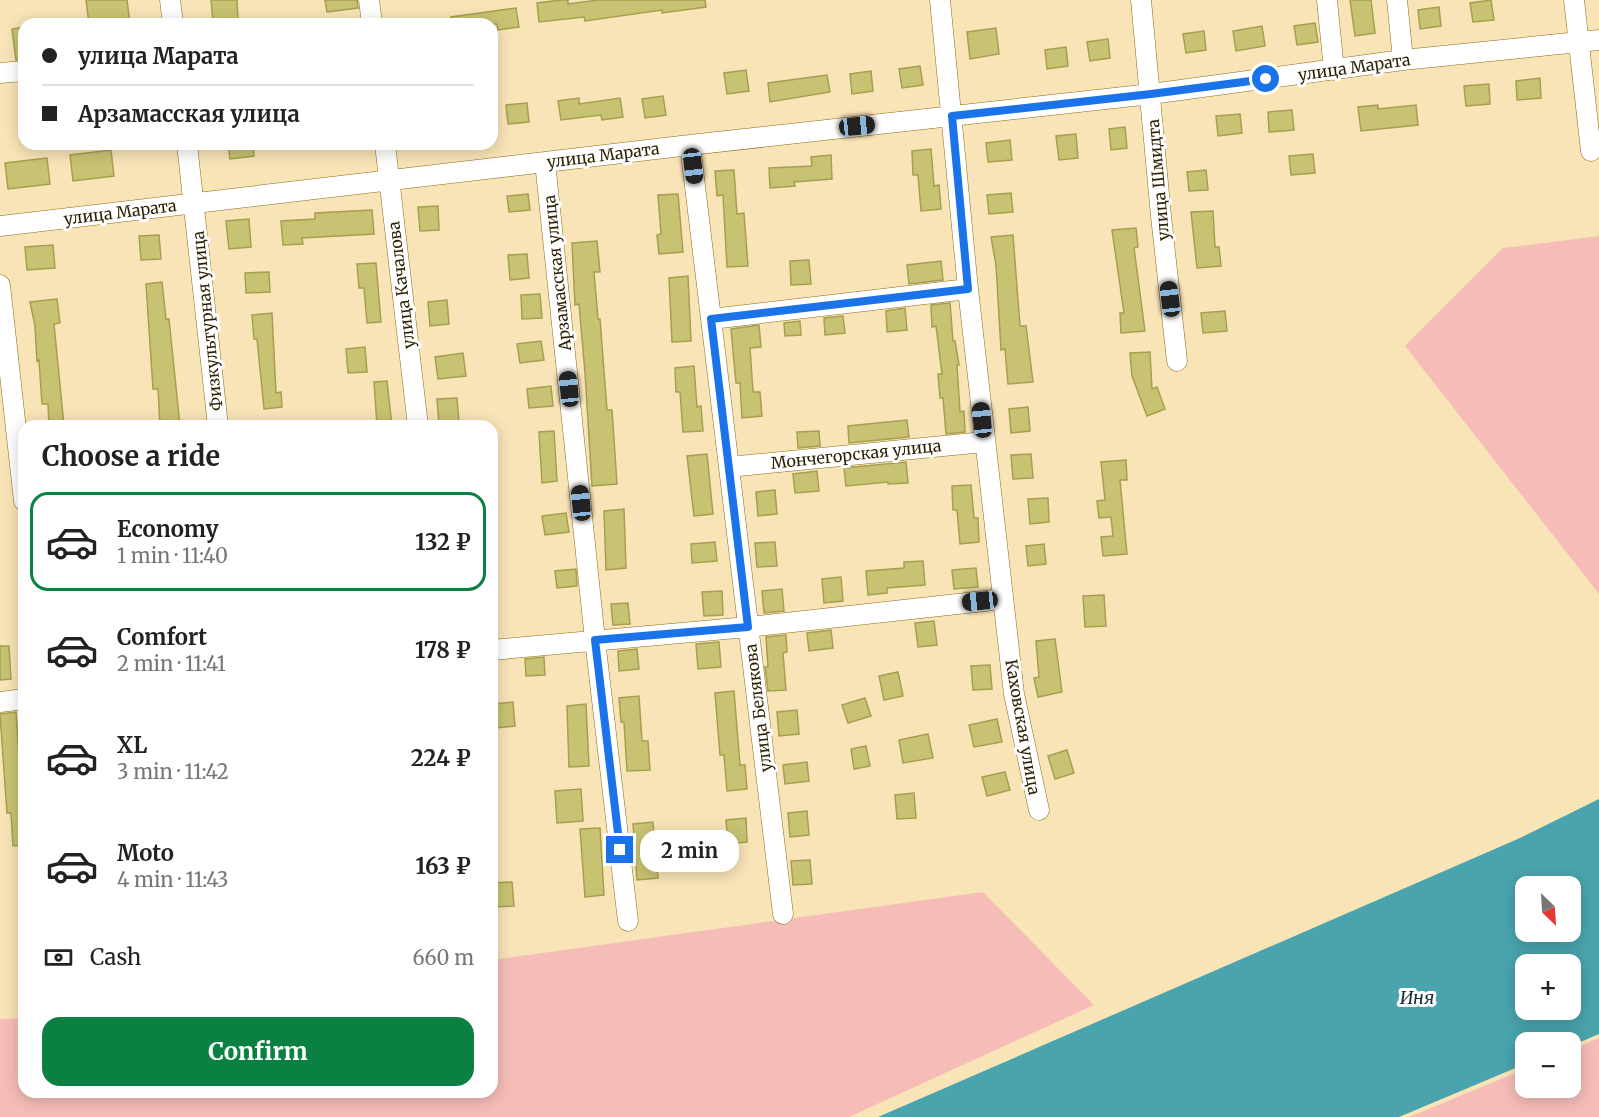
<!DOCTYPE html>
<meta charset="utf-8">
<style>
:root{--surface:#fff;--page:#f2f2f2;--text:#222;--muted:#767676;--line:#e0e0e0;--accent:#0b8043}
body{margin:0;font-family:Merriweather,serif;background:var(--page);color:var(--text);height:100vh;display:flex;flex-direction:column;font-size:22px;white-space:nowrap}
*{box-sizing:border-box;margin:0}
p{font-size:20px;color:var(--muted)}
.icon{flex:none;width:33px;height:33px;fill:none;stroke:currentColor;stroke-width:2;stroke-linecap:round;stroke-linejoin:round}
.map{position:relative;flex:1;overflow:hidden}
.drawer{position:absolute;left:18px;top:420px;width:480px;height:678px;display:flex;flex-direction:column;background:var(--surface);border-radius:18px;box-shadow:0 3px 15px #0003}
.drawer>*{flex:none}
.guide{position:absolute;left:18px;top:18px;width:480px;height:132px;border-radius:18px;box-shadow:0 3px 15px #0003;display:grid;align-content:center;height:132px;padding:0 24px;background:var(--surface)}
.needle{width:39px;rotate:155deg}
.tools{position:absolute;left:1515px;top:876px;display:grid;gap:12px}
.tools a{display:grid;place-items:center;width:66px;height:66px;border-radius:12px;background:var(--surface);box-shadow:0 3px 15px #0003;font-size:30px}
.end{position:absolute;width:27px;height:27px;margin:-14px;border:8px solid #1a73e8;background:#fff;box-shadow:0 0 0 3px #fff}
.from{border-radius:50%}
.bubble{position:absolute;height:42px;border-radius:18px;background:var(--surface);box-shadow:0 3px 15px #0003;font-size:20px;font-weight:700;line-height:42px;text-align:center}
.car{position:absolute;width:18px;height:36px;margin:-18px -9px;border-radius:8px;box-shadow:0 0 4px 2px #0007;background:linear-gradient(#222 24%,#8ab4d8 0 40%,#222 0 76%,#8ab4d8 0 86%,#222 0)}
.guide b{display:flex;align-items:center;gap:21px;height:57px;font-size:22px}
.guide b+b{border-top:2px solid var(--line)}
.guide i{width:15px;height:15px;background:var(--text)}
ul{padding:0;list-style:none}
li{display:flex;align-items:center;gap:18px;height:99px;margin:0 12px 9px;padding:0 12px;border:3px solid transparent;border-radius:18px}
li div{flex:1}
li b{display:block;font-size:22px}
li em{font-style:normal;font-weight:700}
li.on{border-color:var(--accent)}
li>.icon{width:54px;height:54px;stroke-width:1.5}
h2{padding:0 24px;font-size:27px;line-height:72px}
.pay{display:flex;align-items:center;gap:15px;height:66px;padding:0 24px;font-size:22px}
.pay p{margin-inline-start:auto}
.cta{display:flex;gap:12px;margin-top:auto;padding:12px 24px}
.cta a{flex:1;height:69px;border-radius:18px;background:var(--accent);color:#fff;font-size:24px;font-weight:700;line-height:69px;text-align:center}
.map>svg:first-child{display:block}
.green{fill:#f6bdb8}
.water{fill:#4aa4ae;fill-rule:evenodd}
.building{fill:#c8c372;stroke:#a59f4f;stroke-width:1.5}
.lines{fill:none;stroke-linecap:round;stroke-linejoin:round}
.minor-casing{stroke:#8c6b19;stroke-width:21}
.minor{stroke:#fff;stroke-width:20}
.route{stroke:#1a73e8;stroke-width:8}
.labels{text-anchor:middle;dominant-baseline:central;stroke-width:6;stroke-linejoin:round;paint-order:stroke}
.street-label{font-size:16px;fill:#2d1f00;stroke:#fff}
.water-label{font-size:18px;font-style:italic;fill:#143134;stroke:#fff}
</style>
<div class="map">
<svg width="1599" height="1117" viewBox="0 0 1599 1117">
<rect width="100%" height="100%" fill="#f9e4b8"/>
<path class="green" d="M 1599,236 L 1599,594 L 1405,346 L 1503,248 Z
M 983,892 L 1094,1005 L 849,1117 L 0,1117 L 0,1019 L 24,1018 L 24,1092 L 492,1092 L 492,960 Z
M 1599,1038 L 1599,1117 L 1409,1117 L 1525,1069 L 1526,1088 L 1570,1088 L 1571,1050 Z"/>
<path class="water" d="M 1599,799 L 1599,1034 L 1571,1046 L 1570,1042 L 1526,1042 L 1525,1064 L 1399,1117 L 878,1117 L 1520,838 ZM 1526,886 L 1570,886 L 1570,932 L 1526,932 ZM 1526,964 L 1570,964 L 1570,1010 L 1526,1010 Z"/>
<path class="building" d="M 86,0 L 127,0 L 130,24 L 89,24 Z
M 211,0 L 237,0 L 238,20 L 213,22 Z
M 325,0 L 357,0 L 358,8 L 327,12 Z
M 561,0 L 568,0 L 568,4 L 598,0 L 705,0 L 706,7 L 662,13 L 662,10 L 585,21 L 584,17 L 539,22 L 537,3 Z
M 1350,0 L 1371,0 L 1375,33 L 1355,36 Z
M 1491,0 L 1494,20 L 1473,22 L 1470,3 Z
M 1439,7 L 1441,26 L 1420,29 L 1418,10 Z
M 516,8 L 519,27 L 498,30 L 497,24 L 451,24 L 451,17 Z
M 1315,23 L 1318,42 L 1297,45 L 1294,26 Z
M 1262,26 L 1265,46 L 1236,51 L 1233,31 Z
M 24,27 L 24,59 L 16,60 L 12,29 Z
M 996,28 L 999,54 L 970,59 L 967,32 Z
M 1204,31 L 1206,50 L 1186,53 L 1183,34 Z
M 1108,39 L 1110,58 L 1090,61 L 1087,42 Z
M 1066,47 L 1068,66 L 1047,69 L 1045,50 Z
M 920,66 L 923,85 L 902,88 L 899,69 Z
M 746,70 L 749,91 L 727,94 L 724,73 Z
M 871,71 L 873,91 L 852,94 L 850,74 Z
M 827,75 L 830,92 L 770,102 L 768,83 Z
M 1540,78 L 1541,98 L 1517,100 L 1516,81 Z
M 1489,84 L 1490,104 L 1466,106 L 1464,86 Z
M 663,96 L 666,115 L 645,118 L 642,99 Z
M 579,98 L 579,104 L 620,98 L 623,117 L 602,120 L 601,115 L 561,120 L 558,101 Z
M 527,103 L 529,122 L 508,124 L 506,105 Z
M 1378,105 L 1378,109 L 1416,105 L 1418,125 L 1361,131 L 1358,107 Z
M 1292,110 L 1294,130 L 1269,132 L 1268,112 Z
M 1240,114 L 1242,133 L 1218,136 L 1216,116 Z
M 1125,127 L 1127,148 L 1111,150 L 1109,129 Z
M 1076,134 L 1078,158 L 1059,160 L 1056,136 Z
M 1010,140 L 1012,160 L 988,162 L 986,143 Z
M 228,144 L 253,144 L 254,156 L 230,159 Z
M 931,149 L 934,186 L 939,185 L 941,209 L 921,211 L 918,175 L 913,175 L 912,151 Z
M 111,150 L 114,176 L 73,181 L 70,155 Z
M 1313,154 L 1315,173 L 1291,175 L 1289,156 Z
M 831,155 L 832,179 L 794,182 L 795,186 L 770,188 L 769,168 L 812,166 L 811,157 Z
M 47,158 L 50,184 L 8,189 L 5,163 Z
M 734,170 L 737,214 L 744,213 L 748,266 L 727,267 L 723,195 L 717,196 L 715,171 Z
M 1206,170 L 1208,190 L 1189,191 L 1187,172 Z
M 1011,193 L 1013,212 L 989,214 L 987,195 Z
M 528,194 L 530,210 L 509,212 L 507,196 Z
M 678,194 L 683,252 L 659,254 L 657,235 L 661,234 L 658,195 Z
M 438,206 L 439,230 L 420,231 L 418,207 Z
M 372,210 L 374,234 L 302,238 L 303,244 L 283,245 L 281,221 L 315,219 L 315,213 Z
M 1213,211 L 1215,247 L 1219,247 L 1221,266 L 1197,268 L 1191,212 Z
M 249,219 L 251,247 L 229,249 L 226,221 Z
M 1136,228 L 1138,247 L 1134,248 L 1145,331 L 1121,333 L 1120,313 L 1124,313 L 1112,230 Z
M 159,235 L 161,259 L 141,260 L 139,236 Z
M 1013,235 L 1020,326 L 1026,326 L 1033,382 L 1008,384 L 1005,349 L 1001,350 L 996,265 L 991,237 Z
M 597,241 L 600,272 L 594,272 L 598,319 L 600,319 L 607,410 L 612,410 L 617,484 L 592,486 L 585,373 L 579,304 L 575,305 L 572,243 Z
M 53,245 L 55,268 L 27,270 L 25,247 Z
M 527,254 L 529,278 L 510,280 L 508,255 Z
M 809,260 L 811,284 L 791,285 L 790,261 Z
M 941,261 L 943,280 L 909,284 L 907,265 Z
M 376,263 L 381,322 L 367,323 L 364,288 L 359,288 L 357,264 Z
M 269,272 L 270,292 L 246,293 L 245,273 Z
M 688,276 L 691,341 L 672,342 L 669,278 Z
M 162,282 L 166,319 L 169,319 L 180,426 L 160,426 L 158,389 L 153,389 L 146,284 Z
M 540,294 L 542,318 L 522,319 L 521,295 Z
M 57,299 L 60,323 L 54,324 L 64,426 L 49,426 L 48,404 L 42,404 L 39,360 L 37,361 L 35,326 L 30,302 Z
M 447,300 L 449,324 L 430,326 L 428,302 Z
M 950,303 L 953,341 L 955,341 L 959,365 L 957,365 L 960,412 L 964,411 L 965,432 L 946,434 L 943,398 L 940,398 L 938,374 L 942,374 L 936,326 L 932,327 L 931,305 Z
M 905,308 L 907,330 L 887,332 L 886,311 Z
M 1225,311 L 1227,331 L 1203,333 L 1201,313 Z
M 272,313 L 276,393 L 281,392 L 282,407 L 264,409 L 257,339 L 254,339 L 252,315 Z
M 843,316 L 845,333 L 825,335 L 824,318 Z
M 800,321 L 801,335 L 785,336 L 784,323 Z
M 759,325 L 761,347 L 750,348 L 753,392 L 760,392 L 762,416 L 742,418 L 740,383 L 736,383 L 731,329 Z
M 541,341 L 544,360 L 520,363 L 517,344 Z
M 365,347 L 367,372 L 348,373 L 346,349 Z
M 1150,352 L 1152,389 L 1157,387 L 1165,409 L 1147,416 L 1132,376 L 1130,353 Z
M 463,353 L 466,376 L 438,379 L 435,357 Z
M 694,366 L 697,407 L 701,406 L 703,431 L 683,432 L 680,392 L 676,392 L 675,368 Z
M 387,381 L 392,426 L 377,426 L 374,382 Z
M 551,386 L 553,406 L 529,408 L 527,389 Z
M 457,398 L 459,422 L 439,424 L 437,399 Z
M 1028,407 L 1030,431 L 1011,433 L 1009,409 Z
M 907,420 L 909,437 L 849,443 L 848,426 Z
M 554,431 L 557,481 L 542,483 L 539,432 Z
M 819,431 L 820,446 L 798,448 L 797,432 Z
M 707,454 L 713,514 L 694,516 L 687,456 Z
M 1031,454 L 1033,478 L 1013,479 L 1011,455 Z
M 1126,460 L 1127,480 L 1120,480 L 1127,554 L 1103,556 L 1101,537 L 1113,536 L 1111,517 L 1099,518 L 1097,501 L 1105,500 L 1101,462 Z
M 906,462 L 908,483 L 888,484 L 888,482 L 846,486 L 844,468 Z
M 817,471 L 819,491 L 795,493 L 793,474 Z
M 971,485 L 974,518 L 978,518 L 979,542 L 960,544 L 957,510 L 953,510 L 952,486 Z
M 775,490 L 777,514 L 758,516 L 756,492 Z
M 1048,498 L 1049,522 L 1030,524 L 1028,499 Z
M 624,509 L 626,568 L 606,570 L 604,511 Z
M 566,513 L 569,532 L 545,535 L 542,516 Z
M 715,542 L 717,561 L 692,563 L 691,544 Z
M 775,542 L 777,566 L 757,567 L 755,543 Z
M 1044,544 L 1046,564 L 1028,566 L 1026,546 Z
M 923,561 L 925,585 L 887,588 L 887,593 L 868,595 L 866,571 L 904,568 L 904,562 Z
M 976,568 L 978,587 L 954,589 L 952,570 Z
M 576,569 L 577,586 L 557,588 L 555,571 Z
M 841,577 L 843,601 L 824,603 L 822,579 Z
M 782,589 L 784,611 L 764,613 L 762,591 Z
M 722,591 L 723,615 L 704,616 L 702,592 Z
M 1104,595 L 1106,626 L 1085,627 L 1083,596 Z
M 628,603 L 630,624 L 613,625 L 611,604 Z
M 934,621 L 937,645 L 918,647 L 915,623 Z
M 831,630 L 833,648 L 809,651 L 807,633 Z
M 786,635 L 787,652 L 783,653 L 786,690 L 768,691 L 765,667 L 768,667 L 766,637 Z
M 1055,639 L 1062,692 L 1038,697 L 1034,678 L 1039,677 L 1036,641 Z
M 719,642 L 721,667 L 698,669 L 696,644 Z
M 0,646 L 9,646 L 11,679 L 0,680 Z
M 637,649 L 639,669 L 619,671 L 618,651 Z
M 544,657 L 545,675 L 526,676 L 525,659 Z
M 990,665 L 992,689 L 973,690 L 971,666 Z
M 898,672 L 903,696 L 884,700 L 879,676 Z
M 734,691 L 740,765 L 745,765 L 747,789 L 727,791 L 724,755 L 720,755 L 715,693 Z
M 639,696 L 642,741 L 648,741 L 650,770 L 627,771 L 624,722 L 621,722 L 619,698 Z
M 865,698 L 871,716 L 848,723 L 842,705 Z
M 513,702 L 515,726 L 496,728 L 494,704 Z
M 586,704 L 589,766 L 569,767 L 567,706 Z
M 797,710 L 799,734 L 779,736 L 777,712 Z
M 16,712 L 21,788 L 24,788 L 24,845 L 13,846 L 11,813 L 7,813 L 0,714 Z
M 997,719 L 1002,742 L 974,747 L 969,725 Z
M 928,734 L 933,758 L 903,763 L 899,740 Z
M 866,746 L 870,766 L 854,769 L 851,749 Z
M 1067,750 L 1074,773 L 1055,779 L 1048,756 Z
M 807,762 L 809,781 L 785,784 L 783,765 Z
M 1005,772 L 1010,790 L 987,796 L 982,777 Z
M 581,789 L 583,821 L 557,823 L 555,791 Z
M 914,793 L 916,818 L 897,819 L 895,795 Z
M 807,811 L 809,835 L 790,837 L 788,813 Z
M 746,818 L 747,842 L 728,844 L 726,820 Z
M 653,822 L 658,878 L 637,880 L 633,824 Z
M 600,828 L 604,895 L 585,897 L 580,829 Z
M 810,860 L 812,884 L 793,885 L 791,861 Z
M 512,882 L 514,906 L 495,907 L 493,883 Z"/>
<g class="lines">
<g class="minor-casing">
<path id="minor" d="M 170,0 L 173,24
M 369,0 L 372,24
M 940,0 L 968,289 L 1014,694 L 1039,810
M 1141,0 L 1161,216 L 1177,361
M 1327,0 L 1334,70
M 1397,0 L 1403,60
M 1574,0 L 1591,151
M 0,73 L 24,71
M 187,144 L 218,426
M 385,144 L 418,426
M 690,145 L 783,914
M 545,162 L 595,640 L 628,921
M 0,226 L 690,145 L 1151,94 L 1403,60 L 1599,40
M 0,285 L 24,501
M 711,319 L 968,289
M 729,467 L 984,442
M 492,650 L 748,627 L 1003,599
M 0,702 L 24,699"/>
</g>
<use href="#minor" class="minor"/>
</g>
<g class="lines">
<path class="route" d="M 620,850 L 595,640 L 748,627 L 711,319 L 968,289 L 952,116 L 1151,94 L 1266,79"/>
</g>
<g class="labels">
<g class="street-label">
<text transform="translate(1354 67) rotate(-8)">улица Марата</text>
<text transform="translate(603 155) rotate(-7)">улица Марата</text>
<text transform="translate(1158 180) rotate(-95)">улица Шмидта</text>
<text transform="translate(120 212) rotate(-7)">улица Марата</text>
<text transform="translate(557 273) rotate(-96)">Арзамасская улица</text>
<text transform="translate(401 285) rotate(-97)">улица Качалова</text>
<text transform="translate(207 321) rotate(-96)">Физкультурная улица</text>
<text transform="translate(856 454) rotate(-6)">Мончегорская улица</text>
<text transform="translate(758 708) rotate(-97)">улица Белякова</text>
<text transform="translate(1023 727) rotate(80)">Каховская улица</text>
</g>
<g class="water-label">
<text x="1417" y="997">Иня</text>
</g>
</g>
</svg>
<div class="tools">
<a><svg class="needle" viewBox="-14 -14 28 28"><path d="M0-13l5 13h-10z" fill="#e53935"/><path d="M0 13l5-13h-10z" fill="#767676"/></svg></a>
<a>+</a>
<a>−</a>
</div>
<i class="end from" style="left:1266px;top:79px"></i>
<i class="end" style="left:620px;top:850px"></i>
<div class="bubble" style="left:640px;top:830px;width:99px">2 min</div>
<i class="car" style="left:857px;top:126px;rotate:84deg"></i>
<i class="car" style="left:693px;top:166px;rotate:173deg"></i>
<i class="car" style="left:1170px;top:299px;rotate:353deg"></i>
<i class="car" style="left:569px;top:389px;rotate:354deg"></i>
<i class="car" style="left:982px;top:420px;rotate:354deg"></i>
<i class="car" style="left:581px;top:503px;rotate:354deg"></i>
<i class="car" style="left:980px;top:601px;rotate:264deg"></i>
<div class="guide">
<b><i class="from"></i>улица Марата</b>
<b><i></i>Арзамасская улица</b>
</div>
<section class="drawer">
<h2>Choose a ride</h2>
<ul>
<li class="on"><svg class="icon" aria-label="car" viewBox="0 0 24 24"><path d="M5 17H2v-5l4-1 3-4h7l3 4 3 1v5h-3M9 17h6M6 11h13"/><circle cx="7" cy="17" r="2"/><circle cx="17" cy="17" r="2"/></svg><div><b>Economy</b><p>1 min · 11:40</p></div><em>132 ₽</em></li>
<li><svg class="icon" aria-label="car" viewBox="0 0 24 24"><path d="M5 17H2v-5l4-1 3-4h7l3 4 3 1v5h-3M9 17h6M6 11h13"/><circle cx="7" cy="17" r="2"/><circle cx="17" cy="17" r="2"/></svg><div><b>Comfort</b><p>2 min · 11:41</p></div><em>178 ₽</em></li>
<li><svg class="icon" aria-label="car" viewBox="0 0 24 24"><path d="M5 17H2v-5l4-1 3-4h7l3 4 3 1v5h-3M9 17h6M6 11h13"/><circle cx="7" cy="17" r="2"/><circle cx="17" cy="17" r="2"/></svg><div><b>XL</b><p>3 min · 11:42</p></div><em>224 ₽</em></li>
<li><svg class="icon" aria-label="car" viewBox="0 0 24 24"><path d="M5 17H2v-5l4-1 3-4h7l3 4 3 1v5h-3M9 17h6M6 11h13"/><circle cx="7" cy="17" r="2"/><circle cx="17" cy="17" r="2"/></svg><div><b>Moto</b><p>4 min · 11:43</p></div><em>163 ₽</em></li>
</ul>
<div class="pay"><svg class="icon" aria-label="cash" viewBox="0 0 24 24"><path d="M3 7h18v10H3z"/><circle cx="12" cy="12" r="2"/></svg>Cash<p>660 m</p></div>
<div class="cta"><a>Confirm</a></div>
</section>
</div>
